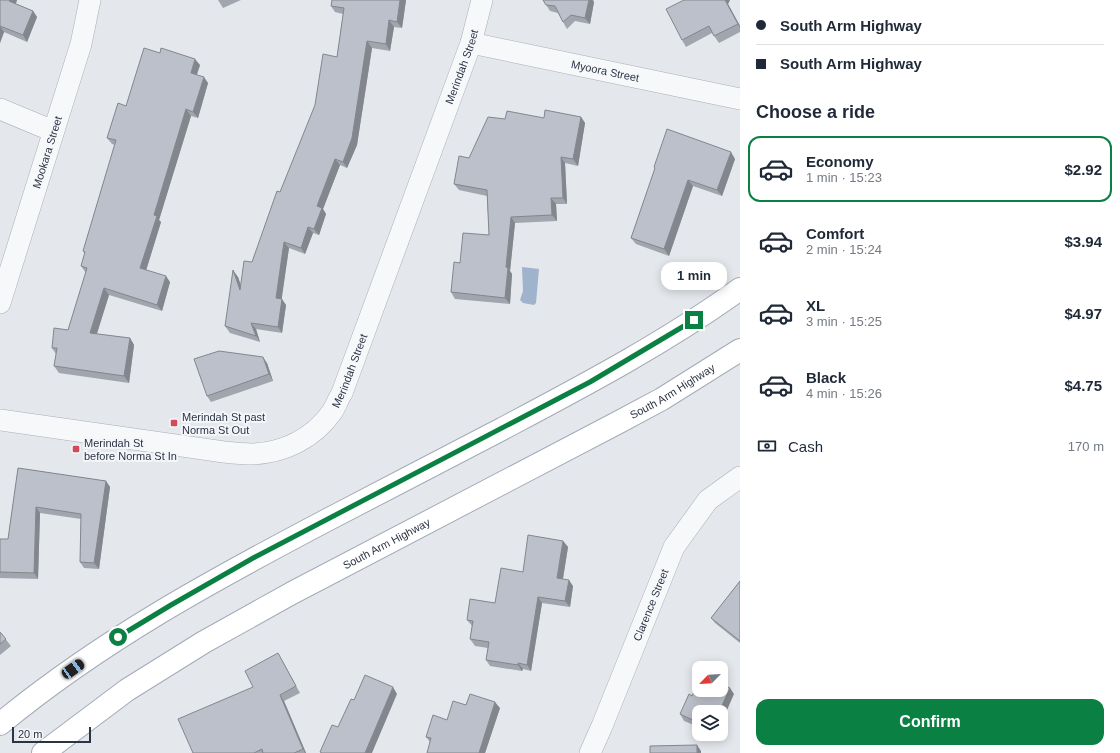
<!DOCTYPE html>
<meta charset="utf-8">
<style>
:root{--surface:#fff;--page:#f2f2f3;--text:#1f2937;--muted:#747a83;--line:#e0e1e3;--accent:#0b8043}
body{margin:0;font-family:Arial,sans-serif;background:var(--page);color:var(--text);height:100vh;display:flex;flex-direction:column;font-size:15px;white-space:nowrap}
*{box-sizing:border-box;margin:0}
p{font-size:13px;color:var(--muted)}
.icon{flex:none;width:22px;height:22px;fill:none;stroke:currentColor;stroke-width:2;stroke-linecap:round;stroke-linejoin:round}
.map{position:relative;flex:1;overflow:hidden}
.sheet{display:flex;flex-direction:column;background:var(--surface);width:380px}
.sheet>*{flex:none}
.hud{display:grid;align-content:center;height:88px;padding:0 16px;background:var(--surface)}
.needle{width:26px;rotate:246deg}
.controls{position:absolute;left:692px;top:661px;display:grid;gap:8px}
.controls a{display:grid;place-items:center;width:36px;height:36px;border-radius:8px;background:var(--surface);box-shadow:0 2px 10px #0003;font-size:20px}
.scale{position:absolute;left:12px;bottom:10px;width:79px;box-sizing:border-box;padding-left:4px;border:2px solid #2b3445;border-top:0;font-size:11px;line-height:14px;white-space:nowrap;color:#2b3445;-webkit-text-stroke:3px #f4f6f9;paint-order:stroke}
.end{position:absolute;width:18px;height:18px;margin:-9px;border:5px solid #0b8043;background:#fff;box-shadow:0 0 0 2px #fff}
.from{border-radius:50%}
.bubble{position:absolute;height:28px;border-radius:12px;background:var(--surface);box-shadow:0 2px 10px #0003;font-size:13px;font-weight:700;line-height:28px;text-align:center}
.car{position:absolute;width:12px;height:24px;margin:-12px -6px;border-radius:5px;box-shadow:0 0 3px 1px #0007;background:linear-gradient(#222 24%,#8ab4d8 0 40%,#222 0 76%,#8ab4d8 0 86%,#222 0)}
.hud b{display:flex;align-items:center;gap:14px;height:38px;font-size:15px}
.hud b+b{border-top:1px solid var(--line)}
.hud i{width:10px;height:10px;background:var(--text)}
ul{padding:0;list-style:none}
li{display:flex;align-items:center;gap:12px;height:66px;margin:0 8px 6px;padding:0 8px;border:2px solid transparent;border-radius:12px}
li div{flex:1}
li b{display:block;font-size:15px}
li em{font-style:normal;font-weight:700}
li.current{border-color:var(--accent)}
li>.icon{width:36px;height:36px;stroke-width:1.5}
h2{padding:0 16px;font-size:18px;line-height:48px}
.pay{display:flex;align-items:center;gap:10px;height:44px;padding:0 16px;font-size:15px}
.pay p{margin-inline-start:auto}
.cta{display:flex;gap:8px;margin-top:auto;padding:8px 16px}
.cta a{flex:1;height:46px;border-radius:12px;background:var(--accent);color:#fff;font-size:16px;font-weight:700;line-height:46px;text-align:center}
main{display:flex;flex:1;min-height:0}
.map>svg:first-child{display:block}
.water{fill:#9fb4cc}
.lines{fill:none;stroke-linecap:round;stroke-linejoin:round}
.minor-casing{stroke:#a9aeb7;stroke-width:22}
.primary-casing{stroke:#a3abb8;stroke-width:24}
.minor{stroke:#f7f8fa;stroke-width:21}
.primary{stroke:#fff;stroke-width:22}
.wall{fill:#a1a5ae}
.shaded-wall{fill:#83868d}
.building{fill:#bbc0ca;stroke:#83868d}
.route{stroke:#0b8043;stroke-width:5}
.poi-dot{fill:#d1495b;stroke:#f4f6f9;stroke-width:1.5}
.labels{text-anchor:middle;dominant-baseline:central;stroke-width:4;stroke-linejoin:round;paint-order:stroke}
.street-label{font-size:11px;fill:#2b3445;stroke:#f4f6f9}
.poi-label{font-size:11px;fill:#2b3445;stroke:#f4f6f9;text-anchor:start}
</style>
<main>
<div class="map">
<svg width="740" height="753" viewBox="0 0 740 753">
<rect width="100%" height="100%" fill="#e4e7ec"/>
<path class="water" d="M 522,267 L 539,269 L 536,303 L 534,305 L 523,303 L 520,300 L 523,291 Z"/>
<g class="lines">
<g class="minor-casing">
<g id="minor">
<path id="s1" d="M 471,43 L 740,99"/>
<path d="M 0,109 L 53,131"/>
<path id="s2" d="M 0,303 L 81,44 L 90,0"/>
<path id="s3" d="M 0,420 L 224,452 C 233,453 243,454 252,454 C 283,453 313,439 332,412 C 336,406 338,399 342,393 L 471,43 L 482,0"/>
<path id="s4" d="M 590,753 L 602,726 L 674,547 L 708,500 L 740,477"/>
</g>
</g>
<g class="primary-casing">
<g id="primary">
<path d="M 0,724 C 102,640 213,580 329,519 C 387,489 444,459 502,429 C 583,386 665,343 740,289"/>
<path id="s5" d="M 43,753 L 127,690 L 204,642 L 292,593 L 619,422 L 662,399 L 740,350"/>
</g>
</g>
<use href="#minor" class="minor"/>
<use href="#primary" class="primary"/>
</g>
<path class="wall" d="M 0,0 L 17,0 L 16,4 L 33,11 L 37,17 L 27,42 L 4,32 L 0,43 Z
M 218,0 L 241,0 L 223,8 Z
M 332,0 L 406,0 L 402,28 L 394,27 L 390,51 L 372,48 L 357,145 L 347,168 L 340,165 L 323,209 L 326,214 L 319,235 L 313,233 L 305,254 L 289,248 L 281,299 L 286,305 L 282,333 L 256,329 L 260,342 L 230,333 L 225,326 L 238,277 L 241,285 L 252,262 L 280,192 L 337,57 L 343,14 L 335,12 L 331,6 Z
M 543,0 L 594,2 L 590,24 L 575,21 L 567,29 L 563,22 L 558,13 L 550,11 Z
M 684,0 L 730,0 L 728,4 L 740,26 L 740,32 L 719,43 L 712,33 L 686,47 L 682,40 Z
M 200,65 L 197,75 L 208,83 L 198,118 L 191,116 L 159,220 L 161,222 L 146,270 L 170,282 L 162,311 L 109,295 L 97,334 L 130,338 L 134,345 L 129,383 L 59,373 L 54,366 L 56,354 L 52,348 L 68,330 L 86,273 L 81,266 L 85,254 L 83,251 L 115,145 L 112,144 L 107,138 L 126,106 Z
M 581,117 L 585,123 L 578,166 L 565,163 L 567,204 L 556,204 L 557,221 L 515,223 L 510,271 L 512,274 L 510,304 L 455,299 L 451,292 L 460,263 L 489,235 L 487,196 L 459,190 L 454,184 L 469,158 L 505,119 Z
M 735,159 L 722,196 L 693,186 L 669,256 L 636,244 L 631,238 L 655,169 L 654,167 Z
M 267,363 L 273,381 L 211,402 L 207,396 Z
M 18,468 L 106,481 L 110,487 L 99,569 L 84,568 L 80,562 L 81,519 L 40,513 L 38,579 L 0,578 L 0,539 L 8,539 Z
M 563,541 L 568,547 L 563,579 L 573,586 L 570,607 L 542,603 L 531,671 L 523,669 L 522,671 L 490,666 L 486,660 L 488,648 L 475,646 L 470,639 L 472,626 L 467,620 L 495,603 L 523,572 Z
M 740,581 L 740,643 L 715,623 L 711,618 Z
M 0,632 L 11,646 L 0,655 Z
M 282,660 L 300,693 L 284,701 L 306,753 L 193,753 L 253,687 Z
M 734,694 L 699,712 L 699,727 L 684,721 L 680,714 L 692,696 Z
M 466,705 L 500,708 L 485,753 L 427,753 L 430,742 L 426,737 Z"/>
<path class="shaded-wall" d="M 10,0 L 17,0 L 14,8 L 9,1 Z
M 400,0 L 406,0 L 402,28 L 397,22 Z
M 589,0 L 593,0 L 594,2 L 590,24 L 585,18 Z
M 725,0 L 730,0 L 728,4 L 740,26 L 740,28 Z
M 33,11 L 37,17 L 27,42 L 23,35 Z
M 389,20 L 394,27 L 390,51 L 386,44 Z
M 0,26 L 4,32 L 0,43 Z
M 367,41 L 372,48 L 357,145 L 347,168 L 343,162 Z
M 195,59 L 200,65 L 195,79 L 191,73 Z
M 204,77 L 208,83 L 198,118 L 193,112 Z
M 186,109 L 191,116 L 159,220 L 161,222 L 145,274 L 140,268 L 154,215 Z
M 581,117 L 585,123 L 578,166 L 573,159 Z
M 731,152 L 735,159 L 722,196 L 717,190 Z
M 561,157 L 565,163 L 567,204 L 563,198 Z
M 335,159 L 340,165 L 323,209 L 326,214 L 319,235 L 314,229 L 317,206 Z
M 688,180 L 693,186 L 669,256 L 664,249 Z
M 551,198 L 556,204 L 557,221 L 552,215 Z
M 511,217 L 515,223 L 510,271 L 512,274 L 510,304 L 505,298 L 506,267 Z
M 308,227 L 313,233 L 305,254 L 301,248 Z
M 284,242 L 289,248 L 281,304 L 276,298 Z
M 233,270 L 238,277 L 244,296 L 240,290 Z
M 166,276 L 170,282 L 162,311 L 157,305 Z
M 104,288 L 109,295 L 95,339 L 90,333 Z
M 282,299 L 286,305 L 282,333 L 278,327 Z
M 251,323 L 256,329 L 260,342 L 256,336 Z
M 130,338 L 134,345 L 129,383 L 124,376 Z
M 263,357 L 267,363 L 273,381 L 269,374 Z
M 106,481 L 110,487 L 99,569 L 94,563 Z
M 36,507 L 40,513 L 38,579 L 34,573 Z
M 563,541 L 568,547 L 562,584 L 557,578 Z
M 569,580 L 573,586 L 570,607 L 565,601 Z
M 538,597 L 542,603 L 531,671 L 527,665 Z
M 518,663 L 523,669 L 522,671 L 518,665 Z
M 393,687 L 397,694 L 372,753 L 365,753 Z
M 730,688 L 734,694 L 721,724 L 721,712 L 719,712 Z
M 280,695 L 284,701 L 306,753 L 305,753 L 303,749 Z
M 495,702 L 500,708 L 485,753 L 479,753 Z
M 697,745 L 701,751 L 701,753 L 697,753 Z"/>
<path class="building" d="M 0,0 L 10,0 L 9,1 L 33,11 L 23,35 L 0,26 Z
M 332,0 L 400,0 L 397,22 L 389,20 L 386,44 L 367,41 L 352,138 L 343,162 L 335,159 L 317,206 L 322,208 L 314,229 L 308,227 L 301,248 L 284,242 L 276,298 L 282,299 L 278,327 L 251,323 L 256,336 L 225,326 L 233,270 L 240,290 L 244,261 L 252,262 L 277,191 L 280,192 L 315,105 L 323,54 L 337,57 L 344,8 L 331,6 Z
M 543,0 L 589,0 L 585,18 L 571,15 L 563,22 L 555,6 L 546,5 Z
M 684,0 L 725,0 L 738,24 L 714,36 L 709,26 L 682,40 L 666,9 Z
M 144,48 L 160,53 L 161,48 L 195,59 L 191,73 L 204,77 L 193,112 L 186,109 L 154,215 L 157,216 L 140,268 L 166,276 L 157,305 L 104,288 L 90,333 L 130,338 L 124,376 L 54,366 L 57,348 L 52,348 L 54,328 L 68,330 L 87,268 L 81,266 L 85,252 L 83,251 L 116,140 L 107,138 L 118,103 L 126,106 Z
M 545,110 L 581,117 L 573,159 L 561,157 L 563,198 L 551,198 L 552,215 L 511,217 L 506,267 L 508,268 L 505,298 L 451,292 L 454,262 L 460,263 L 463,233 L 489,235 L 487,190 L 454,184 L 459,156 L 469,158 L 488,117 L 505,119 L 507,111 L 544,118 Z
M 667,129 L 731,152 L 717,190 L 688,180 L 664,249 L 631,238 L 655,168 L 654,167 Z
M 219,351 L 263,357 L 269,374 L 207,396 L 194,359 Z
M 18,468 L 106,481 L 94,563 L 80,562 L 81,514 L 36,507 L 34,573 L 0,572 L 0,539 L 8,539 Z
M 528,535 L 563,541 L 557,578 L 569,580 L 565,601 L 538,597 L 527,665 L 518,663 L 518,665 L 486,660 L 489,642 L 470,639 L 473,621 L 467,620 L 470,599 L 495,603 L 501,568 L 523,572 Z
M 740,581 L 740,641 L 711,618 Z
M 0,632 L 6,639 L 0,644 Z
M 278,653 L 296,686 L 280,695 L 303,749 L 294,753 L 263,753 L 262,749 L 254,753 L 193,753 L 178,719 L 253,687 L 245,671 Z
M 365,675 L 393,687 L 365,753 L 322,753 L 320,752 L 332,725 L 338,727 L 351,699 L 354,700 Z
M 699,681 L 699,690 L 721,690 L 721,684 L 730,688 L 719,712 L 699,712 L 699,723 L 680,714 L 689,694 L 692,696 Z
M 470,694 L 495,702 L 479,753 L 427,753 L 431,738 L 426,737 L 433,715 L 447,720 L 453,701 L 466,705 Z
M 697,745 L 697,753 L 650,753 L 650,746 Z"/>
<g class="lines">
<path class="route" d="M 118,637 L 171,605 L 255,557 L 590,382 L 694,320"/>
</g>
<g class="poi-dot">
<rect x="170" y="419" width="8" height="8" rx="2"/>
<rect x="72" y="445" width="8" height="8" rx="2"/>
</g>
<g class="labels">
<g class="street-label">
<text stroke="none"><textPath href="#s3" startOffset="717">Merindah Street</textPath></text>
<text stroke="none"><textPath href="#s1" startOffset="137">Myoora Street</textPath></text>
<text stroke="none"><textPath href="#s2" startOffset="158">Mookara Street</textPath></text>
<text stroke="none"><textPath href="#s3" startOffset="393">Merindah Street</textPath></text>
<text stroke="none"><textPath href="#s5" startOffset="727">South Arm Highway</textPath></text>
<text stroke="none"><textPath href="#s5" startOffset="403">South Arm Highway</textPath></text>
<text stroke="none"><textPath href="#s4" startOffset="160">Clarence Street</textPath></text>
</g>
<g class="poi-label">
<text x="182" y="417">Merindah St past<tspan x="182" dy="13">Norma St Out</tspan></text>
<text x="84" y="443">Merindah St<tspan x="84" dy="13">before Norma St In</tspan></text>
</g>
</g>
</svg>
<div class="controls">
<a><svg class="needle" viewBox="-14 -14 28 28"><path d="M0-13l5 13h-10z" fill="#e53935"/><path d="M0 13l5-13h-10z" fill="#747a83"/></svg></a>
<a><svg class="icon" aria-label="layers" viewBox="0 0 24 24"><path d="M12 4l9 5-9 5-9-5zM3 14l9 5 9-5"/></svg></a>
</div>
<div class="scale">20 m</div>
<i class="end from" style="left:118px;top:637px"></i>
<i class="end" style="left:694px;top:320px"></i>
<div class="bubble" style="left:661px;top:262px;width:66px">1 min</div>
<i class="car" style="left:73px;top:669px;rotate:55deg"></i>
</div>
<section class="sheet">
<div class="hud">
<b><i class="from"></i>South Arm Highway</b>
<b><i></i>South Arm Highway</b>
</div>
<h2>Choose a ride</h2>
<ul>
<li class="current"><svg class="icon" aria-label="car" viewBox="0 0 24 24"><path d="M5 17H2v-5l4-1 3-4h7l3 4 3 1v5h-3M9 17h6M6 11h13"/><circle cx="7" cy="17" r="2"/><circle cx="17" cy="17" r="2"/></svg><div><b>Economy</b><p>1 min · 15:23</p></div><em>$2.92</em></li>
<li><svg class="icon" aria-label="car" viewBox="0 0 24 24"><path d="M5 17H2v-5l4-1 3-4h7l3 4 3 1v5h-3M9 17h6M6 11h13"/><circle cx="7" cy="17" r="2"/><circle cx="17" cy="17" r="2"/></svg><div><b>Comfort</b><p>2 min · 15:24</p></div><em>$3.94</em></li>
<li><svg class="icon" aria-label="car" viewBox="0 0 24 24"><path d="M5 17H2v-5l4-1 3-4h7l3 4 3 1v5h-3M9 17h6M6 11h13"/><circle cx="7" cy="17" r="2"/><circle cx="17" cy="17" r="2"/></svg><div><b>XL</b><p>3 min · 15:25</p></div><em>$4.97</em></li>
<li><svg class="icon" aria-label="car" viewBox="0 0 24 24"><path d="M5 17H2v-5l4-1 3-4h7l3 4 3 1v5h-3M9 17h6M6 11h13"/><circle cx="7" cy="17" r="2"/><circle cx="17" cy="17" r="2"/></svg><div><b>Black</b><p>4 min · 15:26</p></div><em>$4.75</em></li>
</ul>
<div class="pay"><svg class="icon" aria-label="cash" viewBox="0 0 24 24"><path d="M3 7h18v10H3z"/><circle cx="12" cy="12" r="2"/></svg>Cash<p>170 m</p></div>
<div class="cta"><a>Confirm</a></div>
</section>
</main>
